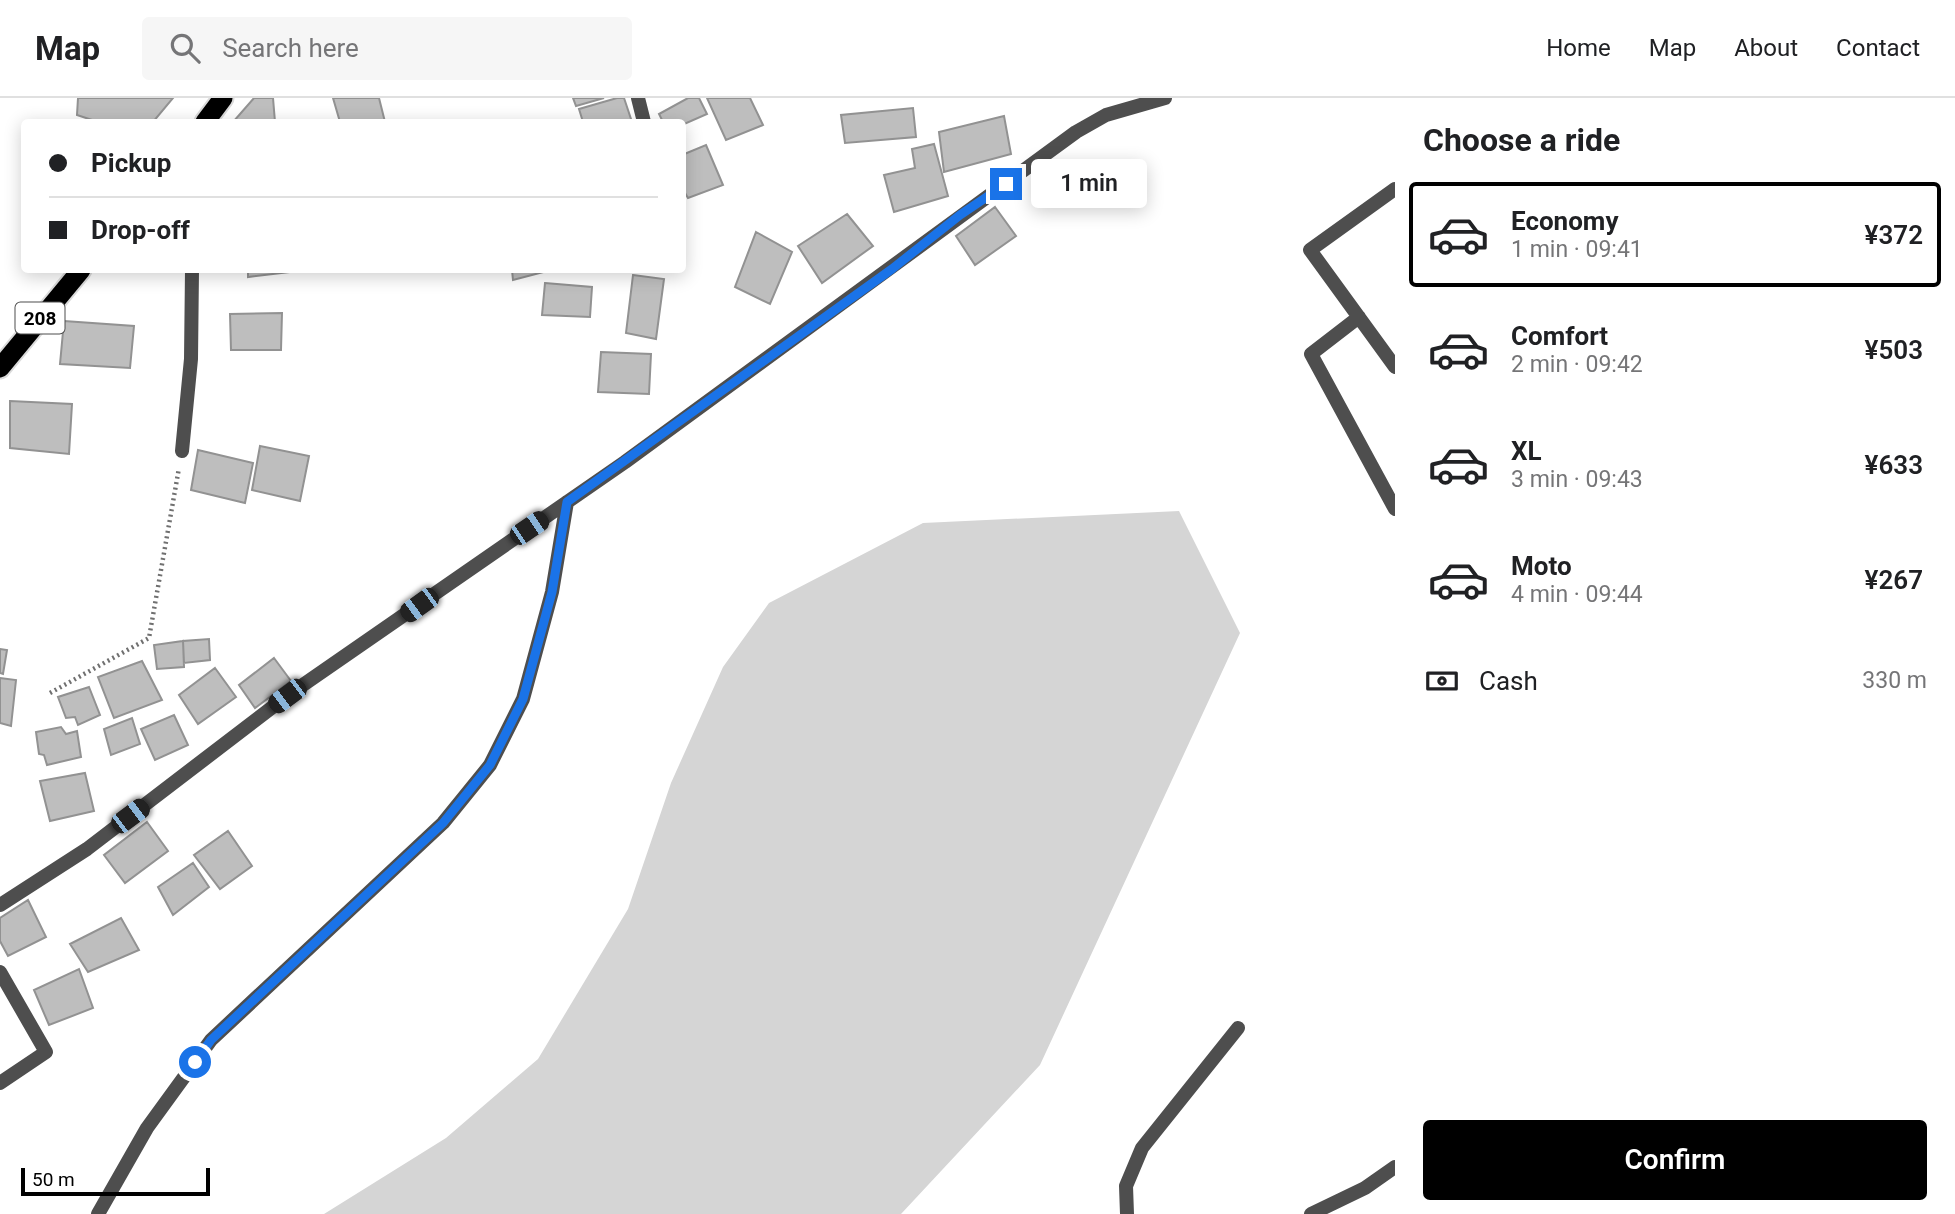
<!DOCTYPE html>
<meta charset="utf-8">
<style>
:root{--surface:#fff;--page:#f6f6f6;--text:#202124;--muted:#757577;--line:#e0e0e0;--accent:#000}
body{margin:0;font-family:Roboto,sans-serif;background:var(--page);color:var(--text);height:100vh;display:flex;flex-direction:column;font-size:26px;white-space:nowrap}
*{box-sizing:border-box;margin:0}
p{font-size:23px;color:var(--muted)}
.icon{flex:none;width:38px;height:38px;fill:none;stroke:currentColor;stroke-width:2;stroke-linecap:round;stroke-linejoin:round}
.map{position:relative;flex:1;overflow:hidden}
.details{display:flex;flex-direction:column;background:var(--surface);width:560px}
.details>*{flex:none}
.top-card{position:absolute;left:21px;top:21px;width:665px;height:154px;border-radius:7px;box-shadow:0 4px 18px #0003;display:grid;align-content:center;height:154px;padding:0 28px;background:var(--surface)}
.scale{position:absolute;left:21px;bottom:18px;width:189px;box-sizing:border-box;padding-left:7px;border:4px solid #000;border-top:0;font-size:19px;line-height:24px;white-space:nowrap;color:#000;-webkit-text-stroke:5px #fff;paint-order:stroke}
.end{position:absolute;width:32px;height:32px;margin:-16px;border:9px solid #1a73e8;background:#fff;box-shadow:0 0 0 4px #fff}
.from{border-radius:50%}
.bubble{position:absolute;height:49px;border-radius:7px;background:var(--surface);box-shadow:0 4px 18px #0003;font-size:23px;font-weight:600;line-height:49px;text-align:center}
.car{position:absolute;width:21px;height:42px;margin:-21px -10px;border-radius:9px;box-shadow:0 0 5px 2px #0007;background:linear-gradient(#222 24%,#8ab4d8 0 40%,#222 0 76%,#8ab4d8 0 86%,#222 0)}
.top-card b{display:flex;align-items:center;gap:24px;height:66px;font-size:26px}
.top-card b+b{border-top:2px solid var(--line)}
.top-card i{width:18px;height:18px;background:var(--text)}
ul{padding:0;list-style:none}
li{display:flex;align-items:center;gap:21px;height:105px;margin:0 14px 10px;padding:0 14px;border:4px solid transparent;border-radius:7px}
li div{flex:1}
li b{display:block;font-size:26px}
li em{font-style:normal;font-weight:600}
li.on{border-color:var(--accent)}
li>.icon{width:63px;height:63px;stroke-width:1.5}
h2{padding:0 28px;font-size:32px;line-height:84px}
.pay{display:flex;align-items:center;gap:18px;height:77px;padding:0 28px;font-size:26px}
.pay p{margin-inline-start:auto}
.primary-button{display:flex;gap:14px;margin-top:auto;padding:14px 28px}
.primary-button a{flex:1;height:80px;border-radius:7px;background:var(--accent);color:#fff;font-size:28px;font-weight:600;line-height:80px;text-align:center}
header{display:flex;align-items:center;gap:42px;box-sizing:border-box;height:98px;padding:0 35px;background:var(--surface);border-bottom:2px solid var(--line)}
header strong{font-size:33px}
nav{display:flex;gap:38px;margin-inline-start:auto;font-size:24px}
.search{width:490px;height:63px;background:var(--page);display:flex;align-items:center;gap:18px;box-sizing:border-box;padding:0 24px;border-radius:7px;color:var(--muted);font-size:26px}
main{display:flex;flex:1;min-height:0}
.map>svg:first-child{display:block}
.green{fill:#d5d5d5}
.building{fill:#bebebe;stroke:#929292;stroke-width:2}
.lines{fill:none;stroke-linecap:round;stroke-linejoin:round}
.trunk-casing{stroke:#dbdbdb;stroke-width:23}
.path{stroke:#707070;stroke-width:4.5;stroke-dasharray:2 3.5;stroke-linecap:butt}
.minor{stroke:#4e4e4e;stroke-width:14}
.trunk{stroke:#000;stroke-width:19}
.route{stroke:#1a73e8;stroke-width:9}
.labels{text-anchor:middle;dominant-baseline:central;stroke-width:7;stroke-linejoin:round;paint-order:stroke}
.shield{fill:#fff;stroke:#4c4c4c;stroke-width:2}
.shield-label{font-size:19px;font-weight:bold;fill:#000}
</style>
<header>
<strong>Map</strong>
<div class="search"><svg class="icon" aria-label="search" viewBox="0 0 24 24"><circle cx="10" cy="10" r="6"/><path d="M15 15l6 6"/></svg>Search here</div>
<nav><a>Home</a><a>Map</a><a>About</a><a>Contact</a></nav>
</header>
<main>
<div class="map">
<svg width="1395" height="1116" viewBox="0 0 1395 1116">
<rect width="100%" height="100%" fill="#fff"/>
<path class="green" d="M 1179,413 L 1240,535 L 1040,967 L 901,1116 L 324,1116 L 446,1040 L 538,961 L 628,811 L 671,685 L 723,569 L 769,505 L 923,425 Z"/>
<path class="building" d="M 78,0 L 173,0 L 153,24 L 98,24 L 77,17 Z
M 254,0 L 273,0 L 275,24 L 233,24 Z
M 333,0 L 379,0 L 385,24 L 340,24 Z
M 573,0 L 604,0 L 576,8 Z
M 617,0 L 624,0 L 632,24 L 583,24 L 579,11 Z
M 688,0 L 699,0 L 707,16 L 682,27 L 682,24 L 663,24 L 659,16 Z
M 707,0 L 750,0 L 763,27 L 726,42 Z
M 913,10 L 916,39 L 845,45 L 841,17 Z
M 1004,18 L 1011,56 L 944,74 L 939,34 Z
M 934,46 L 948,98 L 894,114 L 884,77 L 915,70 L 912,51 Z
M 706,47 L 723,87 L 688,100 L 682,90 L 682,57 Z
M 995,109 L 1016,138 L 975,167 L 956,138 Z
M 847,116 L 873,148 L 822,185 L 798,148 Z
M 756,134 L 792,154 L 770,206 L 735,189 Z
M 248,172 L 289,172 L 289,174 L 248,179 Z
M 512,172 L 551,172 L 513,182 Z
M 633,177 L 664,181 L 656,241 L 626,235 Z
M 545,185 L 592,189 L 590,219 L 542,217 Z
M 282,215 L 281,252 L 231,252 L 230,216 Z
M 64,223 L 134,228 L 130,270 L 60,266 Z
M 601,254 L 651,256 L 649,296 L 598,294 Z
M 10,303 L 72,306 L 69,356 L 10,350 Z
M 260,348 L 309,358 L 300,403 L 252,392 Z
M 198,352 L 253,365 L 245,405 L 191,392 Z
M 209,541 L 210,562 L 184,565 L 183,543 Z
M 183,543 L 184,569 L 157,571 L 154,547 Z
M 0,551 L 7,552 L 3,576 L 0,575 Z
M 274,560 L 291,583 L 255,610 L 239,587 Z
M 142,563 L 162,602 L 114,620 L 98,579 Z
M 215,570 L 236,599 L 198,626 L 179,597 Z
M 0,580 L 16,582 L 11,628 L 0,625 Z
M 89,589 L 100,617 L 78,627 L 75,619 L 66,620 L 58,599 Z
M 174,617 L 188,647 L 155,662 L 141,631 Z
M 132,620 L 140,646 L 111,657 L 104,631 Z
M 61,629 L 66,636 L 77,633 L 81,659 L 47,667 L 44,657 L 39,656 L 36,634 Z
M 85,675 L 94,713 L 50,723 L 40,683 Z
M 147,724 L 168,753 L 125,785 L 104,757 Z
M 228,733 L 252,768 L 220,791 L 194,757 Z
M 193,765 L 209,789 L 173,817 L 158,789 Z
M 28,802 L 46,839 L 8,858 L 0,843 L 0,820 Z
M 121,820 L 139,852 L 88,874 L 70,846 Z
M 79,871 L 93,910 L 49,927 L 34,892 Z"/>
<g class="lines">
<g class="trunk-casing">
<path id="trunk" d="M 205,24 L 223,0
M 0,270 L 81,172"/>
</g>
<path class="path" d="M 50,595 L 149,540 L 179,370"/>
<path class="minor" d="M 638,0 L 644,24
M 1395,91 L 1310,152 L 1395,269
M 1359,219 L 1311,256 L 1395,411
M 182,353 L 191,261 L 192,172
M 0,807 L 87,751 L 287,598 L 625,364 L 1076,34 L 1106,17 L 1165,0
M 0,874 L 46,954 L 0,985
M 98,1116 L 147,1030 L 211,942 L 443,725 L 490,667 L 523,601 L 552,494 L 567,404
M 1127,1116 L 1126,1088 L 1142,1050 L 1238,930
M 1311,1116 L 1365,1090 L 1395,1069"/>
<use href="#trunk" class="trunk"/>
</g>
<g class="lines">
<path class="route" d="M 195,964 L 211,942 L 443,725 L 490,667 L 523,601 L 552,494 L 567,404 L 892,171 L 960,117 L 1006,86"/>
</g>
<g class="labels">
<rect class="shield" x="15.5" y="204.5" width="49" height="31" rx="5"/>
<g class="shield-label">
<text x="40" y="220">208</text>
</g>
</g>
</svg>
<div class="scale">50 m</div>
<i class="end from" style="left:195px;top:964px"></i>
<i class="end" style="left:1006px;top:86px"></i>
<div class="bubble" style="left:1031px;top:61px;width:116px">1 min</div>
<i class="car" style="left:529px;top:430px;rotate:56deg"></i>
<i class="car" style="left:419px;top:507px;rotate:234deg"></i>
<i class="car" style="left:287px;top:598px;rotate:233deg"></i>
<i class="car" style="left:130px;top:718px;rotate:53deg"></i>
<div class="top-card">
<b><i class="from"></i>Pickup</b>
<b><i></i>Drop-off</b>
</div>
</div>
<section class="details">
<h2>Choose a ride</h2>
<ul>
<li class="on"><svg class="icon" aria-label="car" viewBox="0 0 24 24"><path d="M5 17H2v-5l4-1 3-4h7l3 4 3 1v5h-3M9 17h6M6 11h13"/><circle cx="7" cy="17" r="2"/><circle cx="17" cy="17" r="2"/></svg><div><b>Economy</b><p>1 min · 09:41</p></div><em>¥372</em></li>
<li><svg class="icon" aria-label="car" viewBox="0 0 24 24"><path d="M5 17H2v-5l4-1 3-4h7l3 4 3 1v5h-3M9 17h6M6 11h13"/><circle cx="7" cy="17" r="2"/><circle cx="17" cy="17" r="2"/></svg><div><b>Comfort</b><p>2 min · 09:42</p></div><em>¥503</em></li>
<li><svg class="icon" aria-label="car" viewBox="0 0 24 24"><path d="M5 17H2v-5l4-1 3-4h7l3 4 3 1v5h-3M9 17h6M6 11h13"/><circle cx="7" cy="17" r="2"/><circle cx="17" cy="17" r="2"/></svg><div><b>XL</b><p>3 min · 09:43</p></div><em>¥633</em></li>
<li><svg class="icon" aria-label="car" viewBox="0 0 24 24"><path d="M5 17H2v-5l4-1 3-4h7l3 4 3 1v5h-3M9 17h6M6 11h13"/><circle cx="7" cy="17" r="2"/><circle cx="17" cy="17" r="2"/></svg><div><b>Moto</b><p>4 min · 09:44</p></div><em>¥267</em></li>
</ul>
<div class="pay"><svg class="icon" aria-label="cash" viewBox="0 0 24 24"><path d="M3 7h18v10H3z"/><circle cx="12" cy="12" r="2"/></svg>Cash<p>330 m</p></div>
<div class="primary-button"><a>Confirm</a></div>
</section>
</main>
